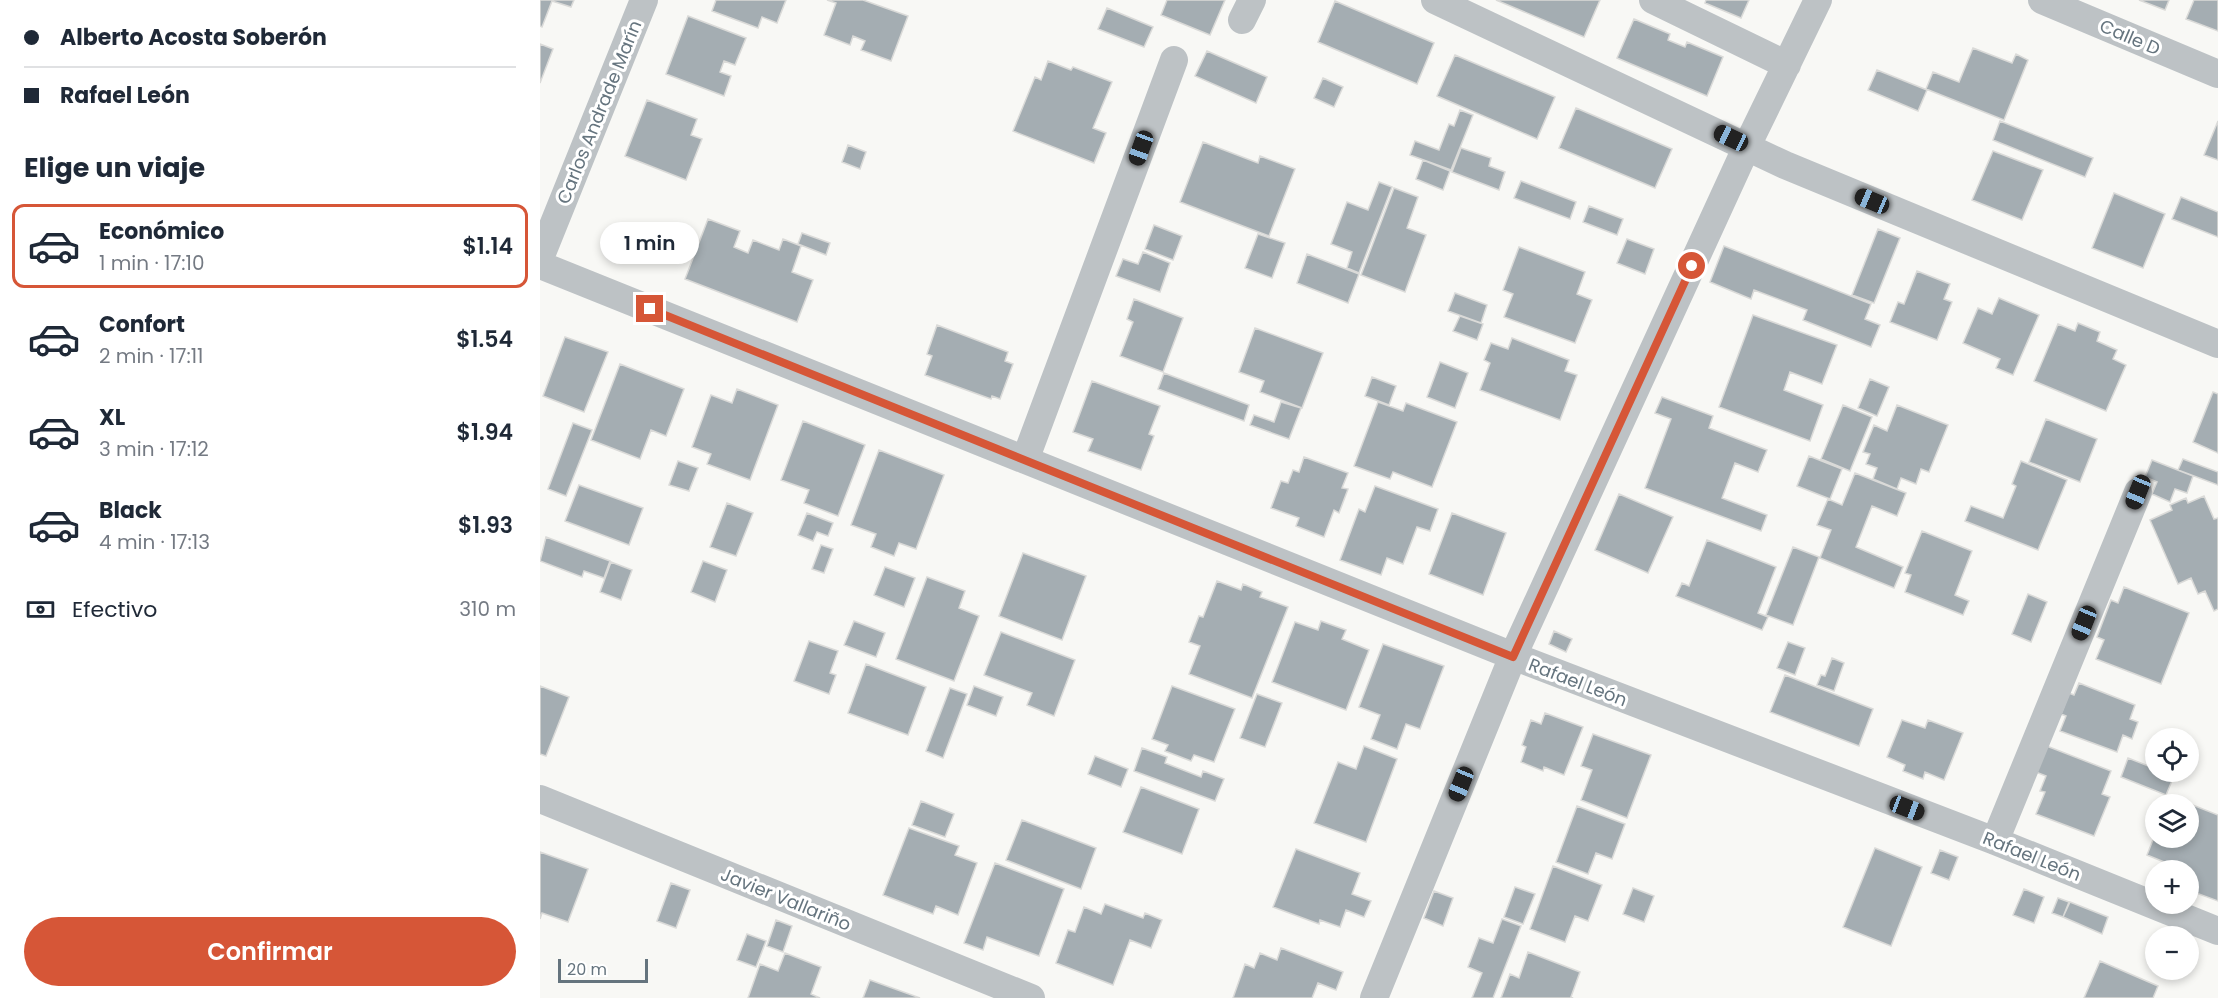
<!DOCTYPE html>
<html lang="es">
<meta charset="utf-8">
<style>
:root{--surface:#fff;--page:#f6f6f7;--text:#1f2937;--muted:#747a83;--line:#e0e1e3;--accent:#d65637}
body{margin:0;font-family:Poppins,sans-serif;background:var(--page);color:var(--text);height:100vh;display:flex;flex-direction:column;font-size:22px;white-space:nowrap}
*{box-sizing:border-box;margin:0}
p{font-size:20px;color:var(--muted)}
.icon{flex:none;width:33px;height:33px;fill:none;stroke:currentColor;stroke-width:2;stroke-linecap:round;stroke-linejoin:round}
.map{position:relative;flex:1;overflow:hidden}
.panel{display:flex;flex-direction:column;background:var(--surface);width:540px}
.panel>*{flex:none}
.hud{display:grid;align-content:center;height:132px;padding:0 24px;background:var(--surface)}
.tools{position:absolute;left:1605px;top:728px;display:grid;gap:12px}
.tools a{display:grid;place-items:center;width:54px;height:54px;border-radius:50%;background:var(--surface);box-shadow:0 3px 9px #0003;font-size:30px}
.scale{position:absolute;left:18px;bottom:15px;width:90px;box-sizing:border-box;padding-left:6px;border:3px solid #65747e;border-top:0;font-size:16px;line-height:21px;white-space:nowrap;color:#65747e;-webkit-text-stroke:4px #fff;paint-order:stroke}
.end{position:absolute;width:27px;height:27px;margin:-14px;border:8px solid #d65637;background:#fff;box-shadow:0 0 0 3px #fff}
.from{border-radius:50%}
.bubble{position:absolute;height:42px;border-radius:21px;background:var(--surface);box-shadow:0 3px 9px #0003;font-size:20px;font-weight:600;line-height:42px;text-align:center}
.car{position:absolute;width:18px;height:36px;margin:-18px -9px;border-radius:8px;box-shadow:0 0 4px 2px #0007;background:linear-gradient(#222 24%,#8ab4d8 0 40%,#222 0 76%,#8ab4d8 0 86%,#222 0)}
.hud b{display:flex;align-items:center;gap:21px;height:57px;font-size:22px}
.hud b+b{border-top:2px solid var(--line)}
.hud i{width:15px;height:15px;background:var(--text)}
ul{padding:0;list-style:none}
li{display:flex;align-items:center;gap:18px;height:84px;margin:0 12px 9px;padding:0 12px;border:3px solid transparent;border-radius:12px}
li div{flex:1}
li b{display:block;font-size:22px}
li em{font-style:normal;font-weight:600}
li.selected{border-color:var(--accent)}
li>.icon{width:54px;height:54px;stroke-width:1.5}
h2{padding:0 24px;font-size:27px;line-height:72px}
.pay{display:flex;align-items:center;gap:15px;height:66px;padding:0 24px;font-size:22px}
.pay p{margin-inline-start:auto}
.primary-button{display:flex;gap:12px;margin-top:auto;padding:12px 24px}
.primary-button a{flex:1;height:69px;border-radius:36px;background:var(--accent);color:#fff;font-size:24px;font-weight:600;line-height:69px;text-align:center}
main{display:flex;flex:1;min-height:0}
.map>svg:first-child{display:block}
.building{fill:#a4adb2;stroke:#dadad8;stroke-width:1.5}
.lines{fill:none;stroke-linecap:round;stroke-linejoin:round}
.minor{stroke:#bdc2c5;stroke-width:28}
.route{stroke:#d65637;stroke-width:8}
.labels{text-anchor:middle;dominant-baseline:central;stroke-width:6;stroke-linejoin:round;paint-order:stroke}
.street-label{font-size:18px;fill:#65747e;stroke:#fff}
</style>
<main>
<section class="panel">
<div class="hud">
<b><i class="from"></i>Alberto Acosta Soberón</b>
<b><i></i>Rafael León</b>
</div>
<h2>Elige un viaje</h2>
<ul>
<li class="selected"><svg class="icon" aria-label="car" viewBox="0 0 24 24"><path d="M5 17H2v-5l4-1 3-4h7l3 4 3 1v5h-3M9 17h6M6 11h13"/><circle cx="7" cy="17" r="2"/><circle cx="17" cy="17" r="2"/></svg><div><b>Económico</b><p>1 min · 17:10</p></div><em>$1.14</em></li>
<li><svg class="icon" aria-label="car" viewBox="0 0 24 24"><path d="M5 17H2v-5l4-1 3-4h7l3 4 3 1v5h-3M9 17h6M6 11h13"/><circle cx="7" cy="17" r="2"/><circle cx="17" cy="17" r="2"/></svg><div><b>Confort</b><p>2 min · 17:11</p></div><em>$1.54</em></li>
<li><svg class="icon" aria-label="car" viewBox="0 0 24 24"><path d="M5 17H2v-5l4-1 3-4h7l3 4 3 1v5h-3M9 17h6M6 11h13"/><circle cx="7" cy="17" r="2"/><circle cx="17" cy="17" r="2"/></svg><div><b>XL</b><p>3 min · 17:12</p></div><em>$1.94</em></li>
<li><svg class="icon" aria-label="car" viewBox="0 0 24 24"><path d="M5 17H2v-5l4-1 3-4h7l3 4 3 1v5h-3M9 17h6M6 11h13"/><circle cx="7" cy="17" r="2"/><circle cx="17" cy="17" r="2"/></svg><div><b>Black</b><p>4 min · 17:13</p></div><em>$1.93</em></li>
</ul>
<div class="pay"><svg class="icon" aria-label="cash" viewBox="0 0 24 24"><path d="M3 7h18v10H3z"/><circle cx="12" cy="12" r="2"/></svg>Efectivo<p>310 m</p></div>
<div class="primary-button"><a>Confirmar</a></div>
</section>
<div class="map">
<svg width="1678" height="998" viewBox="0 0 1678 998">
<rect width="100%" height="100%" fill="#f8f8f5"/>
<path class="building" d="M 0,0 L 34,0 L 31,7 L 12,1 L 2,27 L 0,26 Z
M 176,0 L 246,0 L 237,23 L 222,17 L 218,28 L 172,11 Z
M 287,0 L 323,0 L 368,16 L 351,61 L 321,50 L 325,41 L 313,36 L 310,45 L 284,35 L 296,3 Z
M 627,0 L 685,0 L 670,35 L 621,15 Z
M 956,0 L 1060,0 L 1044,37 Z
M 1166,0 L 1209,0 L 1201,18 L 1165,3 Z
M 1599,0 L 1629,0 L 1625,10 Z
M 1654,0 L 1678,0 L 1678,31 L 1646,19 Z
M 795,1 L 894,43 L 877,84 L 778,42 Z
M 567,8 L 613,27 L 604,47 L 558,29 Z
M 148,16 L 206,38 L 195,65 L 184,61 L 180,72 L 191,76 L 184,96 L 126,74 Z
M 1094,19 L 1130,34 L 1128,40 L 1145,47 L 1147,42 L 1183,57 L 1167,96 L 1077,58 Z
M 0,44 L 13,49 L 0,83 Z
M 1433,48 L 1472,63 L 1476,54 L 1488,60 L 1464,120 L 1386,89 L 1393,72 L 1419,82 Z
M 667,51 L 727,77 L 716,103 L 655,76 Z
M 915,55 L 1015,97 L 997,139 L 897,96 Z
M 508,61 L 531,70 L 533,67 L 572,82 L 553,128 L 566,133 L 554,163 L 473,131 L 495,77 L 501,80 Z
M 1337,70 L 1387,90 L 1378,111 L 1328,90 Z
M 783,78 L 803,87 L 794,107 L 774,98 Z
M 107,100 L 157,119 L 151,135 L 162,139 L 146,180 L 85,156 Z
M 1036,108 L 1132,149 L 1115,188 L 1019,148 Z
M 920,110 L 933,115 L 911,170 L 870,155 L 875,141 L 899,150 L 909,124 L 914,126 Z
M 1460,121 L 1553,158 L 1545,177 L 1453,140 Z
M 1678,121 L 1678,160 L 1664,155 Z
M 663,142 L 718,163 L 720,156 L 755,169 L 729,236 L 640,202 Z
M 308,145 L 326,152 L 320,169 L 302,162 Z
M 921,148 L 951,158 L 949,166 L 965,172 L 959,190 L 912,172 Z
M 1453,151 L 1503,170 L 1482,220 L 1432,200 Z
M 883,160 L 910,171 L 903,190 L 876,179 Z
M 981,181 L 1036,202 L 1030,219 L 974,198 Z
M 839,182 L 852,187 L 819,273 L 807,268 L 812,252 L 791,244 L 807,202 L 828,210 Z
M 854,188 L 878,197 L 867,228 L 886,235 L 865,292 L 821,275 Z
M 1574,193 L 1625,214 L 1603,268 L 1552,248 Z
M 1641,197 L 1678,212 L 1678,237 L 1632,219 Z
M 1049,206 L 1083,219 L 1077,235 L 1043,222 Z
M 168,219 L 200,231 L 194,247 L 208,253 L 213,240 L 239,250 L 243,239 L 261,246 L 252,272 L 273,280 L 257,322 L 145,279 Z
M 614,225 L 642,236 L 633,260 L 605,249 Z
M 1338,229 L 1360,238 L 1334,303 L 1312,295 Z
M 262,233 L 290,243 L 286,255 L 258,244 Z
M 718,234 L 745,243 L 732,278 L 705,268 Z
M 1087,239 L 1114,249 L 1105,274 L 1077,263 Z
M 1184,246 L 1331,304 L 1325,319 L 1340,325 L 1331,347 L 1263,320 L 1267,310 L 1214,290 L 1211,299 L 1170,282 Z
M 979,247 L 1045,272 L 1037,294 L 1052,300 L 1035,343 L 964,317 L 973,294 L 963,290 Z
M 603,252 L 630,263 L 620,292 L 576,276 L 583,259 L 598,264 Z
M 767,254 L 819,274 L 808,303 L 757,283 Z
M 1377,271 L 1410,284 L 1404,299 L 1412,302 L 1397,340 L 1350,322 L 1358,302 L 1364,304 Z
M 915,293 L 947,305 L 941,323 L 908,311 Z
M 1459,298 L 1499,315 L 1473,375 L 1456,368 L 1460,359 L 1423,343 L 1438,308 L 1452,314 Z
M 594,299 L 643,318 L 623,372 L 580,356 L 593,322 L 587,319 Z
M 1213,315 L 1297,345 L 1282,384 L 1250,372 L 1244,390 L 1283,405 L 1270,441 L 1179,407 Z
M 920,316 L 943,324 L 937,340 L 913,331 Z
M 1538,323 L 1560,332 L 1557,341 L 1577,350 L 1573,359 L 1586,365 L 1566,411 L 1494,381 L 1518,324 L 1535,331 Z
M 397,325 L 468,352 L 465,361 L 473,364 L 460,399 L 452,396 L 451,399 L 385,375 L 392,356 L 387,354 Z
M 715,328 L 783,353 L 762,408 L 720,392 L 724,381 L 699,372 Z
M 25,337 L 68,352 L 44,412 L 3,396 Z
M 972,338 L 1029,360 L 1025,371 L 1037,375 L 1020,420 L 940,390 L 950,363 L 944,360 L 951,343 L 968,349 Z
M 900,362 L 928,373 L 915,408 L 887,397 Z
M 80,364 L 144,389 L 126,436 L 111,430 L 100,459 L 51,440 Z
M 624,373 L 709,405 L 704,421 L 618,389 Z
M 832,377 L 856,386 L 849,405 L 825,396 Z
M 1330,379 L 1349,387 L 1337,416 L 1318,408 Z
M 552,381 L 620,406 L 609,434 L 614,436 L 601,470 L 548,451 L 553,439 L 533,432 Z
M 197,389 L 238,405 L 210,480 L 167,464 L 171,454 L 152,447 L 171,395 L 192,403 Z
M 1673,392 L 1678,394 L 1678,453 L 1653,442 Z
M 1122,397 L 1173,416 L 1169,428 L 1227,450 L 1218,472 L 1195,463 L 1182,498 L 1227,515 L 1221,531 L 1105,488 L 1131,419 L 1115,413 Z
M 741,402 L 761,408 L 749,439 L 710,425 L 714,415 L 734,422 Z
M 838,402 L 863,411 L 866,403 L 917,422 L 892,487 L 853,472 L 850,479 L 814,466 Z
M 1303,405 L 1332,417 L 1310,471 L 1281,459 Z
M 1357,405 L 1408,425 L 1389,472 L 1381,469 L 1376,484 L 1361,478 L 1357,489 L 1333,479 L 1337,468 L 1326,464 L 1330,454 L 1323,452 L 1334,425 L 1347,431 Z
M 1506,419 L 1557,439 L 1540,482 L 1489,462 Z
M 263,421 L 325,445 L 298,516 L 264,503 L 269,490 L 241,480 Z
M 33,423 L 52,430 L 26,496 L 8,489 Z
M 339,450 L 404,475 L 376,549 L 359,543 L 354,556 L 331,547 L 336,534 L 311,525 Z
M 1269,456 L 1302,469 L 1290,499 L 1257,486 Z
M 764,457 L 808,473 L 802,488 L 808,489 L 799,513 L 794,510 L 784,537 L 756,526 L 759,518 L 731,508 L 741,481 L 748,483 L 753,470 L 759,472 Z
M 1643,459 L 1678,472 L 1678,485 L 1638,470 Z
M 1612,460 L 1653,476 L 1647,493 L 1635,489 L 1630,502 L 1612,494 L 1617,482 L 1605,477 Z
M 138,461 L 158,468 L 149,491 L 129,485 Z
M 1481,461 L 1527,480 L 1498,550 L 1425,521 L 1431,506 L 1463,518 L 1476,486 L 1472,484 Z
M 1315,473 L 1366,493 L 1357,516 L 1332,506 L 1316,547 L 1363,567 L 1354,588 L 1280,558 L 1291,530 L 1277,525 L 1288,499 L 1302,505 Z
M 39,485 L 103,508 L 89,545 L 25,521 Z
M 835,486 L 898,509 L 890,531 L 877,527 L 863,564 L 847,558 L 841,575 L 800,560 L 819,509 L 825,512 Z
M 1079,494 L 1133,517 L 1108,573 L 1055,550 Z
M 1664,496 L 1674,519 L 1678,518 L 1678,609 L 1674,611 L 1665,591 L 1658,594 L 1651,578 L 1638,584 L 1610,520 L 1632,510 L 1630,505 L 1646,498 L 1648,503 Z
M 187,503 L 213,513 L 196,556 L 170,547 Z
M 267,513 L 293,523 L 288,536 L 277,532 L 273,541 L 258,535 Z
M 912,513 L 966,533 L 943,595 L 889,574 Z
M 1382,531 L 1432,551 L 1415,595 L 1429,601 L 1423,615 L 1365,592 L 1371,575 L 1365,573 Z
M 6,537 L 70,561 L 64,578 L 44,571 L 42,577 L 0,561 Z
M 1167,540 L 1236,567 L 1218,613 L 1228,617 L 1222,630 L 1136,596 L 1142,583 L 1149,586 Z
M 281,545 L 293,549 L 284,573 L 272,569 Z
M 1253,547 L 1279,557 L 1253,625 L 1226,615 Z
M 483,553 L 546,576 L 522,640 L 459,616 Z
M 163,561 L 187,570 L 175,602 L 151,592 Z
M 71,562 L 92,570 L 81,600 L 60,592 Z
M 345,567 L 375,578 L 364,607 L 334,595 Z
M 387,577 L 425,591 L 419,608 L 439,616 L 414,681 L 356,659 Z
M 677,581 L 701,590 L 703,584 L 722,592 L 720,597 L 748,607 L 712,698 L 649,674 L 660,646 L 649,642 L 659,616 L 663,617 Z
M 1584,587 L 1649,613 L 1621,684 L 1556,659 L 1564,640 L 1557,637 L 1571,600 L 1578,603 Z
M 1488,594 L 1507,602 L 1491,642 L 1472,634 Z
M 314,621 L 345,633 L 336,657 L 304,645 Z
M 781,621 L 806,630 L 802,639 L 829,650 L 806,710 L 732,682 L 755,622 L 778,630 Z
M 1014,631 L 1032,639 L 1026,652 L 1009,644 Z
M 461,632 L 535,660 L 514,716 L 487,705 L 492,693 L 444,675 Z
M 269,641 L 298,651 L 290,673 L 296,675 L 289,694 L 254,681 Z
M 1248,642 L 1265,648 L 1255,675 L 1237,668 Z
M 843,644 L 904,666 L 880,729 L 866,724 L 857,749 L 831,739 L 840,715 L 819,707 Z
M 1292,658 L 1304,663 L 1294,691 L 1277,685 L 1281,675 L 1285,676 Z
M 326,664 L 386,687 L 368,735 L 308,713 Z
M 1245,675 L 1333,709 L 1319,746 L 1230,712 Z
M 1539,683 L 1595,705 L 1590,719 L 1598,722 L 1592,739 L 1583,735 L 1577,752 L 1520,731 L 1526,716 L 1521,714 L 1529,693 L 1534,695 Z
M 0,686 L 29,697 L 6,756 L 0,754 Z
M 434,686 L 463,697 L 456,716 L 427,705 Z
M 632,686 L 695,709 L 674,762 L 654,755 L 651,761 L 625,751 L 628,745 L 612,739 Z
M 410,688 L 427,694 L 403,758 L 386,751 Z
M 717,694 L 742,703 L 725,747 L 700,738 Z
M 1005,713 L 1043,727 L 1024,775 L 1004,767 L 1003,771 L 981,762 L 986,747 L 982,745 L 991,720 L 1001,724 Z
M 1362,720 L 1385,728 L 1388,720 L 1423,733 L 1404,780 L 1385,772 L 1383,779 L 1363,771 L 1365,765 L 1347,757 Z
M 1053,734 L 1111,755 L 1087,818 L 1041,800 L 1052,770 L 1041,766 Z
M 1499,743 L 1571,771 L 1562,794 L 1570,797 L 1554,836 L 1496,814 L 1505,792 L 1500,791 L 1506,776 L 1488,769 Z
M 824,746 L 857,759 L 826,842 L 774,823 L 798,762 L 816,769 Z
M 602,748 L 627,757 L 625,763 L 661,777 L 663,771 L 684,779 L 675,801 L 594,771 Z
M 555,756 L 588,769 L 581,787 L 548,774 Z
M 1588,758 L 1634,776 L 1626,795 L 1581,777 Z
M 601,787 L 659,809 L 642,854 L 583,832 Z
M 1630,796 L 1678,815 L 1678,901 L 1648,890 L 1648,870 L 1627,870 L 1629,864 L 1607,855 L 1616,832 L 1616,837 L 1648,837 L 1648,804 L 1627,804 Z
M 381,801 L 414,814 L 405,837 L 372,825 Z
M 1037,806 L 1085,824 L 1072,859 L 1056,853 L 1048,874 L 1016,862 Z
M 482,820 L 556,848 L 541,889 L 466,860 Z
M 369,828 L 419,846 L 415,855 L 437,863 L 418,915 L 396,906 L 393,914 L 343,895 Z
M 1335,848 L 1382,867 L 1351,946 L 1303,927 Z
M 756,849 L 820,873 L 812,894 L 831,901 L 824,917 L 806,910 L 800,927 L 780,920 L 779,924 L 733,907 Z
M 1400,850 L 1418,857 L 1409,880 L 1391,873 Z
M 0,852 L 48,869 L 28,922 L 2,913 L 0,919 Z
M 455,863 L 524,889 L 499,956 L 447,937 L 443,950 L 424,943 Z
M 1013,866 L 1062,885 L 1048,921 L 1035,916 L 1025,942 L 990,929 Z
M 131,883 L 150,890 L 136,928 L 117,921 Z
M 975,887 L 995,894 L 983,924 L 964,917 Z
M 1093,888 L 1114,896 L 1104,922 L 1083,914 Z
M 1484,889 L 1504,897 L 1494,923 L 1473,915 Z
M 894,891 L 913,898 L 903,926 L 884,918 Z
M 1518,898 L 1529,902 L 1523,917 L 1512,913 Z
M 1530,902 L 1568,917 L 1562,934 L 1523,917 Z
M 565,904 L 603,918 L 605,913 L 622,920 L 611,948 L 590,940 L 573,985 L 516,963 L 528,930 L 535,932 L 544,907 L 561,914 Z
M 962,919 L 981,926 L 953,998 L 932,998 L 942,973 L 928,967 L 939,938 L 953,943 Z
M 236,920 L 252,926 L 243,952 L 227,946 Z
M 207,934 L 226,941 L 216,967 L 197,960 Z
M 741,948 L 803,972 L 796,990 L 778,983 L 772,998 L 693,998 L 705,964 L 714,968 L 720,953 L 737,960 Z
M 988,952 L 1040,972 L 1031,997 L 1033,998 L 961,998 L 970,974 L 979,978 Z
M 245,953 L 281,967 L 271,994 L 280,998 L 208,998 L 220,964 L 238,971 Z
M 1560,961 L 1618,986 L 1613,998 L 1544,998 Z
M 330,980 L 380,998 L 323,998 Z"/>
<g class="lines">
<path class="minor" d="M 895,0 L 1245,165 L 1678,344
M 1113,0 L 1247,65
M 1502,0 L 1678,74
M 702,20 L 712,0
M 0,258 L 104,0
M 0,265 L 973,656 L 1455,841 L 1678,931
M 485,460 L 634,60
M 0,799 L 491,998
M 1455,841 L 1598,492
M 834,998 L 973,656 L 1207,146 L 1278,0"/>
</g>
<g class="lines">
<path class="route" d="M 110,309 L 973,657 L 1152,266"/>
</g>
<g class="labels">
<g class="street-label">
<text transform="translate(1590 37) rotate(23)">Calle D</text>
<text transform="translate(59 112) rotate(-68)">Carlos Andrade Marín</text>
<text transform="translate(1038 682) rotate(21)">Rafael León</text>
<text transform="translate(1492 856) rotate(22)">Rafael León</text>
<text transform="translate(246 899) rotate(22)">Javier Vallariño</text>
</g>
</g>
</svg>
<div class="tools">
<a><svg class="icon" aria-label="locate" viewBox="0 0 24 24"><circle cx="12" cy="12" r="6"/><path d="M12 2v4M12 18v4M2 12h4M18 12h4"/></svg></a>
<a><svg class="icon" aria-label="layers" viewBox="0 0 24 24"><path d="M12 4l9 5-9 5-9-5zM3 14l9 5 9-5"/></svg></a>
<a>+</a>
<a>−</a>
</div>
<div class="scale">20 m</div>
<i class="end from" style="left:1152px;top:266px"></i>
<i class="end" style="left:110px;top:309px"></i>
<div class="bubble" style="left:60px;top:222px;width:99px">1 min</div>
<i class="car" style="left:1191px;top:138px;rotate:295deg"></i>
<i class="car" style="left:601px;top:148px;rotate:200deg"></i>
<i class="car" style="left:1332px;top:201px;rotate:293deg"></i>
<i class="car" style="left:1598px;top:492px;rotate:202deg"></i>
<i class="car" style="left:1544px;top:623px;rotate:202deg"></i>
<i class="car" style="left:921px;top:784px;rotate:202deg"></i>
<i class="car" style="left:1367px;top:808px;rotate:111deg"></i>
</div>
</main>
